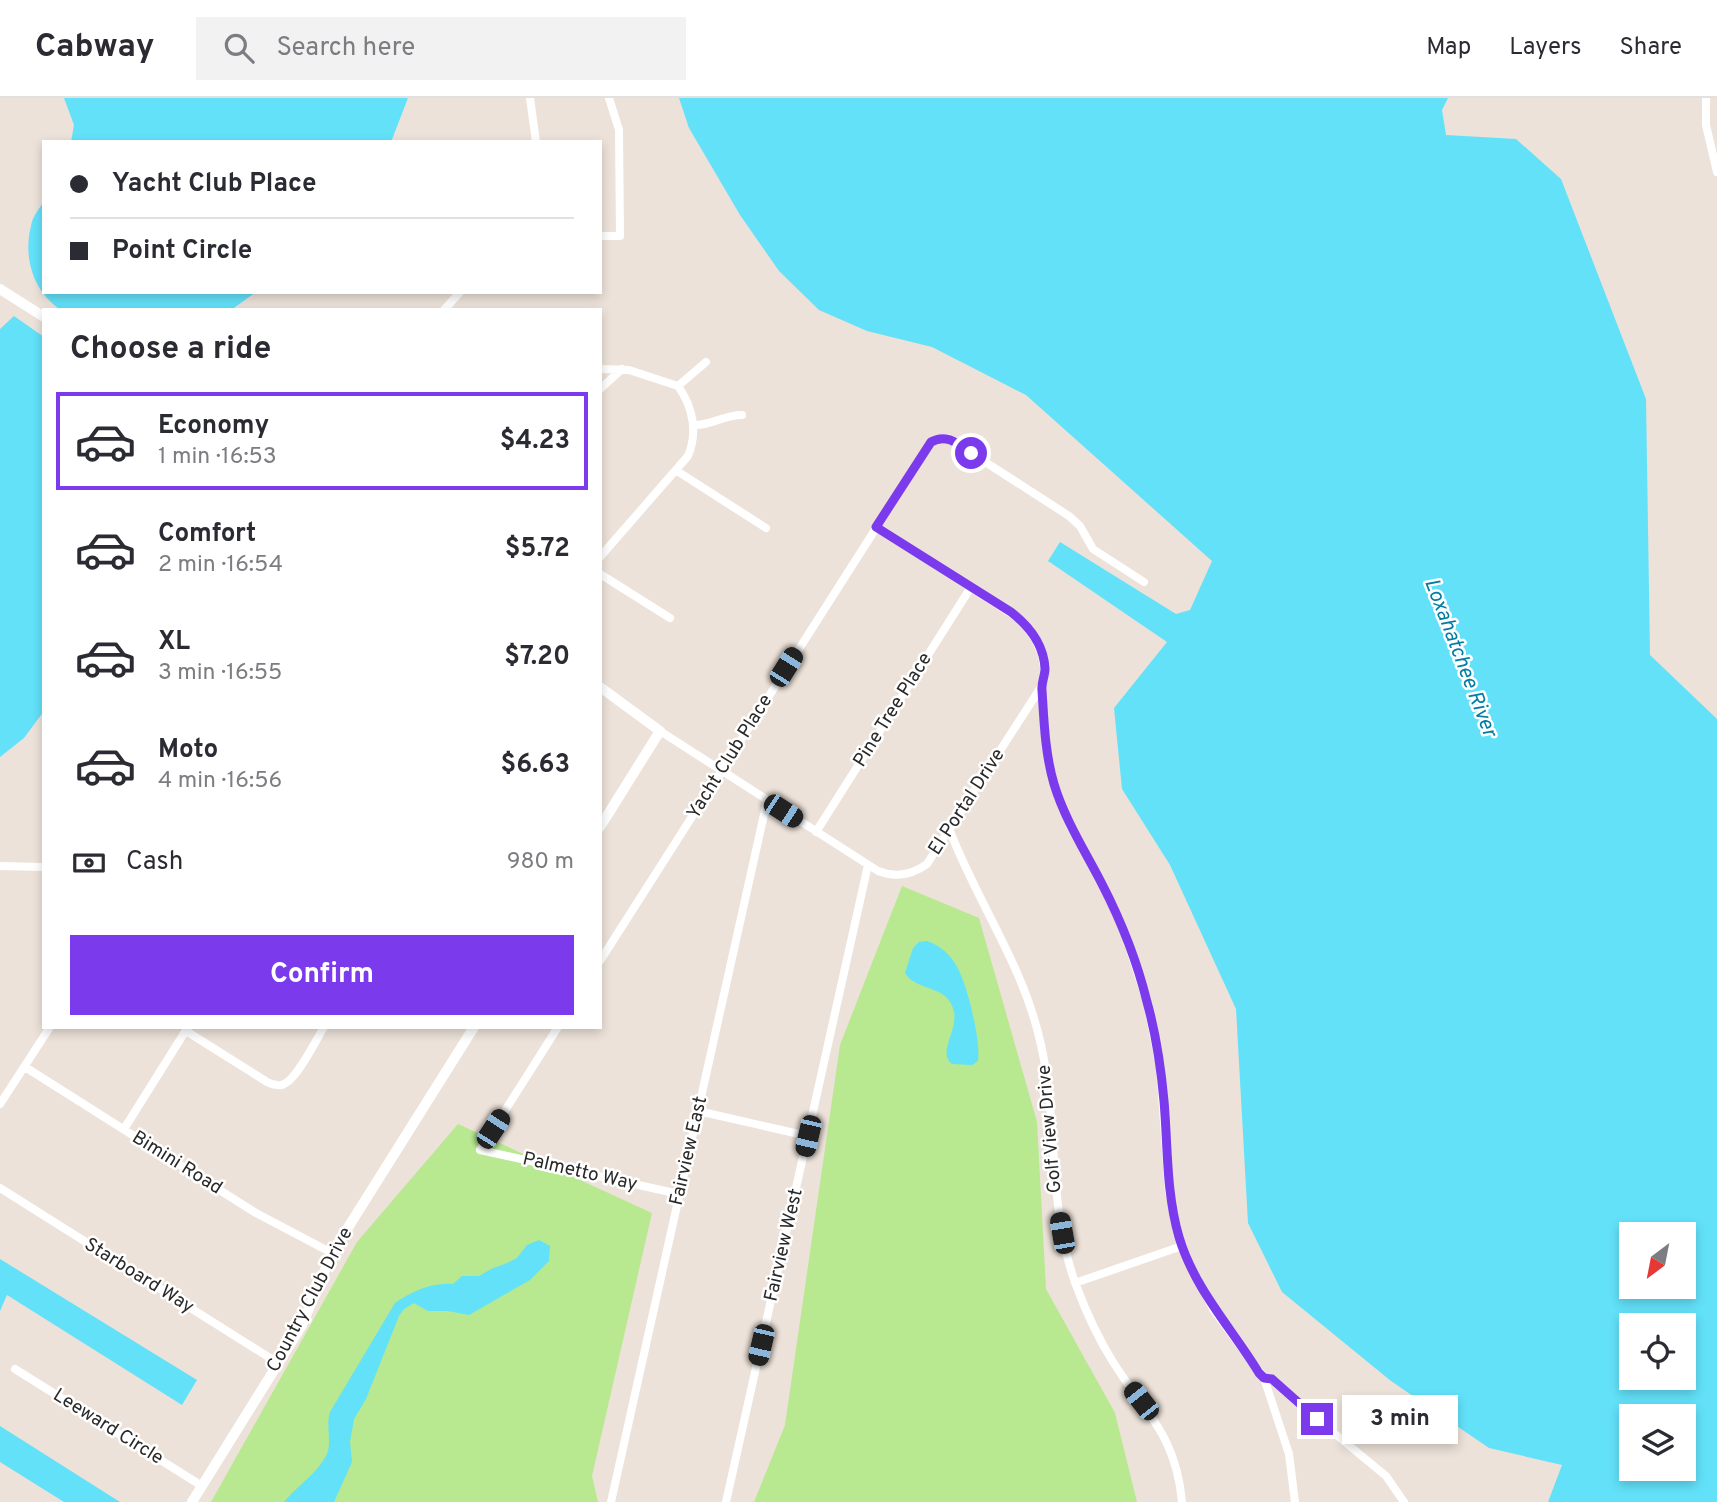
<!DOCTYPE html>
<meta charset="utf-8">
<style>
:root{--surface:#fff;--page:#f2f2f3;--text:#2b2b33;--muted:#7c7c81;--line:#e1e1e2;--accent:#7c3aed}
body{margin:0;font-family:Overpass,sans-serif;background:var(--page);color:var(--text);height:100vh;display:flex;flex-direction:column;font-size:26px;white-space:nowrap}
*{box-sizing:border-box;margin:0}
p{font-size:23px;color:var(--muted)}
.icon{flex:none;width:38px;height:38px;fill:none;stroke:currentColor;stroke-width:2;stroke-linecap:round;stroke-linejoin:round}
.map{position:relative;flex:1;overflow:hidden}
.sheet{position:absolute;left:42px;top:210px;width:560px;height:721px;display:flex;flex-direction:column;background:var(--surface);border-radius:0px;box-shadow:0 4px 10px #0003}
.sheet>*{flex:none}
.banner{position:absolute;left:42px;top:42px;width:560px;height:154px;border-radius:0px;box-shadow:0 4px 10px #0003;display:grid;align-content:center;height:154px;padding:0 28px;background:var(--surface)}
.needle{width:46px;rotate:212deg}
.controls{position:absolute;left:1619px;top:1124px;display:grid;gap:14px}
.controls a{display:grid;place-items:center;width:77px;height:77px;border-radius:0px;background:var(--surface);box-shadow:0 4px 10px #0003;font-size:35px}
.end{position:absolute;width:32px;height:32px;margin:-16px;border:9px solid #7c3aed;background:#fff;box-shadow:0 0 0 4px #fff}
.from{border-radius:50%}
.bubble{position:absolute;height:49px;border-radius:0px;background:var(--surface);box-shadow:0 4px 10px #0003;font-size:23px;font-weight:700;line-height:49px;text-align:center}
.car{position:absolute;width:21px;height:42px;margin:-21px -10px;border-radius:9px;box-shadow:0 0 5px 2px #0007;background:linear-gradient(#222 24%,#8ab4d8 0 40%,#222 0 76%,#8ab4d8 0 86%,#222 0)}
.banner b{display:flex;align-items:center;gap:24px;height:66px;font-size:26px}
.banner b+b{border-top:2px solid var(--line)}
.banner i{width:18px;height:18px;background:var(--text)}
ul{padding:0;list-style:none}
li{display:flex;align-items:center;gap:21px;height:98px;margin:0 14px 10px;padding:0 14px;border:4px solid transparent;border-radius:0px}
li div{flex:1}
li b{display:block;font-size:26px}
li em{font-style:normal;font-weight:700}
li.selected{border-color:var(--accent)}
li>.icon{width:63px;height:63px;stroke-width:1.5}
h2{padding:0 28px;font-size:32px;line-height:84px}
.pay{display:flex;align-items:center;gap:18px;height:77px;padding:0 28px;font-size:26px}
.pay p{margin-inline-start:auto}
.primary-button{display:flex;gap:14px;margin-top:auto;padding:14px 28px}
.primary-button a{flex:1;height:80px;border-radius:0px;background:var(--accent);color:#fff;font-size:28px;font-weight:700;line-height:80px;text-align:center}
header{display:flex;align-items:center;gap:42px;box-sizing:border-box;height:98px;padding:0 35px;background:var(--surface);border-bottom:2px solid var(--line)}
header strong{font-size:33px}
nav{display:flex;gap:38px;margin-inline-start:auto;font-size:24px}
.search{width:490px;height:63px;background:var(--page);display:flex;align-items:center;gap:18px;box-sizing:border-box;padding:0 24px;border-radius:0px;color:var(--muted);font-size:26px}
.map>svg:first-child{display:block}
.green{fill:#b8e890}
.water{fill:#62e1f9;fill-rule:evenodd}
.lines{fill:none;stroke-linecap:round;stroke-linejoin:round}
.minor{stroke:#fff;stroke-width:8}
.tertiary{stroke:#fff;stroke-width:10}
.route{stroke:#7c3aed;stroke-width:9}
.labels{text-anchor:middle;dominant-baseline:central;stroke-width:5;stroke-linejoin:round;paint-order:stroke}
.street-label{font-size:19px;fill:#292929;stroke:#fff}
.water-label{font-size:21px;font-style:italic;fill:#027da3;stroke:#fff}
</style>
<header>
<strong>Cabway</strong>
<div class="search"><svg class="icon" aria-label="search" viewBox="0 0 24 24"><circle cx="10" cy="10" r="6"/><path d="M15 15l6 6"/></svg>Search here</div>
<nav><a>Map</a><a>Layers</a><a>Share</a></nav>
</header>
<div class="map">
<svg width="1717" height="1404" viewBox="0 0 1717 1404">
<rect width="100%" height="100%" fill="#ece2d9"/>
<path class="green" d="M 902,788 L 979,820 L 1037,1024 L 1046,1191 L 1115,1315 L 1137,1404 L 754,1404 L 785,1327 L 840,947 Z
M 458,1026 L 652,1115 L 592,1378 L 598,1404 L 211,1404 L 357,1144 Z"/>
<path class="water" d="M 64,0 L 408,0 L 391,44 L 71,44 L 74,27 Z
M 679,0 L 1448,0 L 1442,12 L 1446,37 L 1516,41 L 1561,81 L 1646,301 L 1650,557 L 1717,621 L 1717,1404 L 1548,1404 L 1562,1367 L 1489,1350 L 1391,1283 L 1282,1194 L 1248,1125 L 1236,911 L 1170,767 L 1122,691 L 1114,610 L 1167,544 L 1048,463 L 1060,444 L 1176,516 L 1190,512 L 1212,463 L 1026,297 L 932,249 L 867,233 L 819,212 L 779,173 L 740,117 L 689,30 ZM 1631,1136 L 1684,1136 L 1684,1188 L 1631,1188 ZM 1631,1227 L 1684,1227 L 1684,1279 L 1631,1279 ZM 1631,1318 L 1684,1318 L 1684,1370 L 1631,1370 Z
M 44,103 L 44,194 L 256,194 L 231,212 L 61,212 C 33,194 23,159 31,128 C 32,119 40,110 44,103 Z
M 14,218 L 44,239 L 44,613 L 24,640 L 0,659 L 0,231 Z
M 927,843 C 939,847 949,855 956,867 C 967,885 981,942 978,963 L 972,967 L 952,966 C 937,954 958,933 954,914 C 949,886 916,894 905,875 L 913,850 L 919,844 Z
M 539,1142 L 550,1148 L 549,1163 L 530,1182 L 469,1217 L 448,1213 L 428,1213 L 414,1205 L 404,1211 L 399,1218 L 366,1301 L 354,1321 L 350,1344 L 352,1364 L 334,1404 L 284,1404 C 297,1388 321,1373 328,1353 C 331,1341 326,1327 330,1314 L 395,1205 C 412,1193 433,1184 453,1186 L 462,1178 L 479,1178 L 491,1171 L 507,1165 L 517,1160 L 527,1147 Z
M 0,1161 L 197,1282 L 182,1307 L 7,1197 L 0,1213 Z
M 0,1328 L 120,1404 L 64,1404 L 0,1364 Z"/>
<g class="lines">
<path class="minor" d="M 530,0 L 536,44
M 1706,0 L 1706,27 L 1717,74
M 600,138 L 620,138 L 619,32 L 609,0
M 444,212 L 460,194
M 600,271 L 629,272 L 678,288 L 706,264
M 600,291 L 622,271
M 694,327 C 710,328 723,317 742,317
M 677,373 L 766,430
M 600,459 L 688,358 C 698,334 693,309 678,288
M 600,476 L 670,520
M 1041,589 L 1046,647 L 1054,686 L 1070,728 L 1101,783 L 1125,836 L 1147,904 L 1160,969 L 1169,1094 L 1179,1139 L 1191,1169 L 1213,1211 L 1264,1280 L 1289,1356 L 1295,1404
M 660,633 L 878,773 C 896,780 912,777 927,766 L 1041,589 L 1045,575 L 1042,557 L 1035,541 L 1021,522 L 876,428
M 950,733 C 978,806 1024,868 1041,947 C 1059,1027 1047,1109 1076,1187 C 1086,1214 1098,1240 1113,1264 C 1146,1316 1176,1337 1182,1404
M 816,734 L 971,489
M 0,768 L 44,769
M 600,863 L 931,344 L 942,340 L 948,340 L 1069,418 L 1080,428 L 1093,451 L 1144,484
M 558,929 L 480,1052 L 679,1096
M 186,933 L 267,984 C 272,986 279,989 284,986 C 297,981 316,942 324,929
M 25,969 L 256,1115 L 332,1155
M 0,1006 L 50,929
M 698,1013 L 808,1038
M 124,1031 L 188,929
M 0,1090 L 278,1265
M 1075,1185 L 1182,1148
M 15,1271 L 202,1388
M 1264,1280 L 1272,1281 L 1317,1321 L 1386,1378 L 1404,1404
M 611,1404 L 767,703
M 726,1404 L 868,767"/>
<path class="tertiary" d="M 0,191 L 44,219
M 600,589 L 660,633 L 600,729
M 192,1404 L 302,1227 L 332,1155 L 474,929"/>
</g>
<g class="lines">
<path class="route" d="M 971,355 C 958,346 947,335 931,344 L 876,429 L 1011,514 C 1029,528 1044,547 1045,571 C 1045,578 1041,585 1042,592 C 1044,624 1045,655 1054,686 C 1065,722 1085,753 1102,786 C 1121,823 1137,863 1147,904 C 1156,936 1161,970 1164,1003 C 1168,1049 1166,1094 1179,1139 C 1195,1192 1231,1229 1259,1275 L 1264,1280 L 1272,1281 L 1317,1321"/>
</g>
<g class="labels">
<g class="street-label">
<text transform="translate(893 612) rotate(-58)">Pine Tree Place</text>
<text transform="translate(730 659) rotate(-58)">Yacht Club Place</text>
<text transform="translate(967 704) rotate(-57)">El Portal Drive</text>
<text transform="translate(1050 1031) rotate(-95)">Golf View Drive</text>
<text transform="translate(689 1053) rotate(-77)">Fairview East</text>
<text transform="translate(177 1065) rotate(32)">Bimini Road</text>
<text transform="translate(580 1074) rotate(13)">Palmetto Way</text>
<text transform="translate(784 1147) rotate(-77)">Fairview West</text>
<text transform="translate(139 1178) rotate(32)">Starboard Way</text>
<text transform="translate(310 1202) rotate(-62)">Country Club Drive</text>
<text transform="translate(108 1329) rotate(32)">Leeward Circle</text>
</g>
<g class="water-label">
<text transform="translate(1460 560) rotate(69)">Loxahatchee River</text>
</g>
</g>
</svg>
<div class="controls">
<a><svg class="needle" viewBox="-14 -14 28 28"><path d="M0-13l5 13h-10z" fill="#e53935"/><path d="M0 13l5-13h-10z" fill="#7c7c81"/></svg></a>
<a><svg class="icon" aria-label="locate" viewBox="0 0 24 24"><circle cx="12" cy="12" r="6"/><path d="M12 2v4M12 18v4M2 12h4M18 12h4"/></svg></a>
<a><svg class="icon" aria-label="layers" viewBox="0 0 24 24"><path d="M12 4l9 5-9 5-9-5zM3 14l9 5 9-5"/></svg></a>
</div>
<i class="end from" style="left:971px;top:355px"></i>
<i class="end" style="left:1317px;top:1321px"></i>
<div class="bubble" style="left:1342px;top:1297px;width:116px">3 min</div>
<i class="car" style="left:786px;top:569px;rotate:32deg"></i>
<i class="car" style="left:783px;top:713px;rotate:123deg"></i>
<i class="car" style="left:493px;top:1031px;rotate:33deg"></i>
<i class="car" style="left:808px;top:1038px;rotate:193deg"></i>
<i class="car" style="left:1062px;top:1135px;rotate:350deg"></i>
<i class="car" style="left:761px;top:1247px;rotate:193deg"></i>
<i class="car" style="left:1141px;top:1303px;rotate:322deg"></i>
<div class="banner">
<b><i class="from"></i>Yacht Club Place</b>
<b><i></i>Point Circle</b>
</div>
<section class="sheet">
<h2>Choose a ride</h2>
<ul>
<li class="selected"><svg class="icon" aria-label="car" viewBox="0 0 24 24"><path d="M5 17H2v-5l4-1 3-4h7l3 4 3 1v5h-3M9 17h6M6 11h13"/><circle cx="7" cy="17" r="2"/><circle cx="17" cy="17" r="2"/></svg><div><b>Economy</b><p>1 min · 16:53</p></div><em>$4.23</em></li>
<li><svg class="icon" aria-label="car" viewBox="0 0 24 24"><path d="M5 17H2v-5l4-1 3-4h7l3 4 3 1v5h-3M9 17h6M6 11h13"/><circle cx="7" cy="17" r="2"/><circle cx="17" cy="17" r="2"/></svg><div><b>Comfort</b><p>2 min · 16:54</p></div><em>$5.72</em></li>
<li><svg class="icon" aria-label="car" viewBox="0 0 24 24"><path d="M5 17H2v-5l4-1 3-4h7l3 4 3 1v5h-3M9 17h6M6 11h13"/><circle cx="7" cy="17" r="2"/><circle cx="17" cy="17" r="2"/></svg><div><b>XL</b><p>3 min · 16:55</p></div><em>$7.20</em></li>
<li><svg class="icon" aria-label="car" viewBox="0 0 24 24"><path d="M5 17H2v-5l4-1 3-4h7l3 4 3 1v5h-3M9 17h6M6 11h13"/><circle cx="7" cy="17" r="2"/><circle cx="17" cy="17" r="2"/></svg><div><b>Moto</b><p>4 min · 16:56</p></div><em>$6.63</em></li>
</ul>
<div class="pay"><svg class="icon" aria-label="cash" viewBox="0 0 24 24"><path d="M3 7h18v10H3z"/><circle cx="12" cy="12" r="2"/></svg>Cash<p>980 m</p></div>
<div class="primary-button"><a>Confirm</a></div>
</section>
</div>
